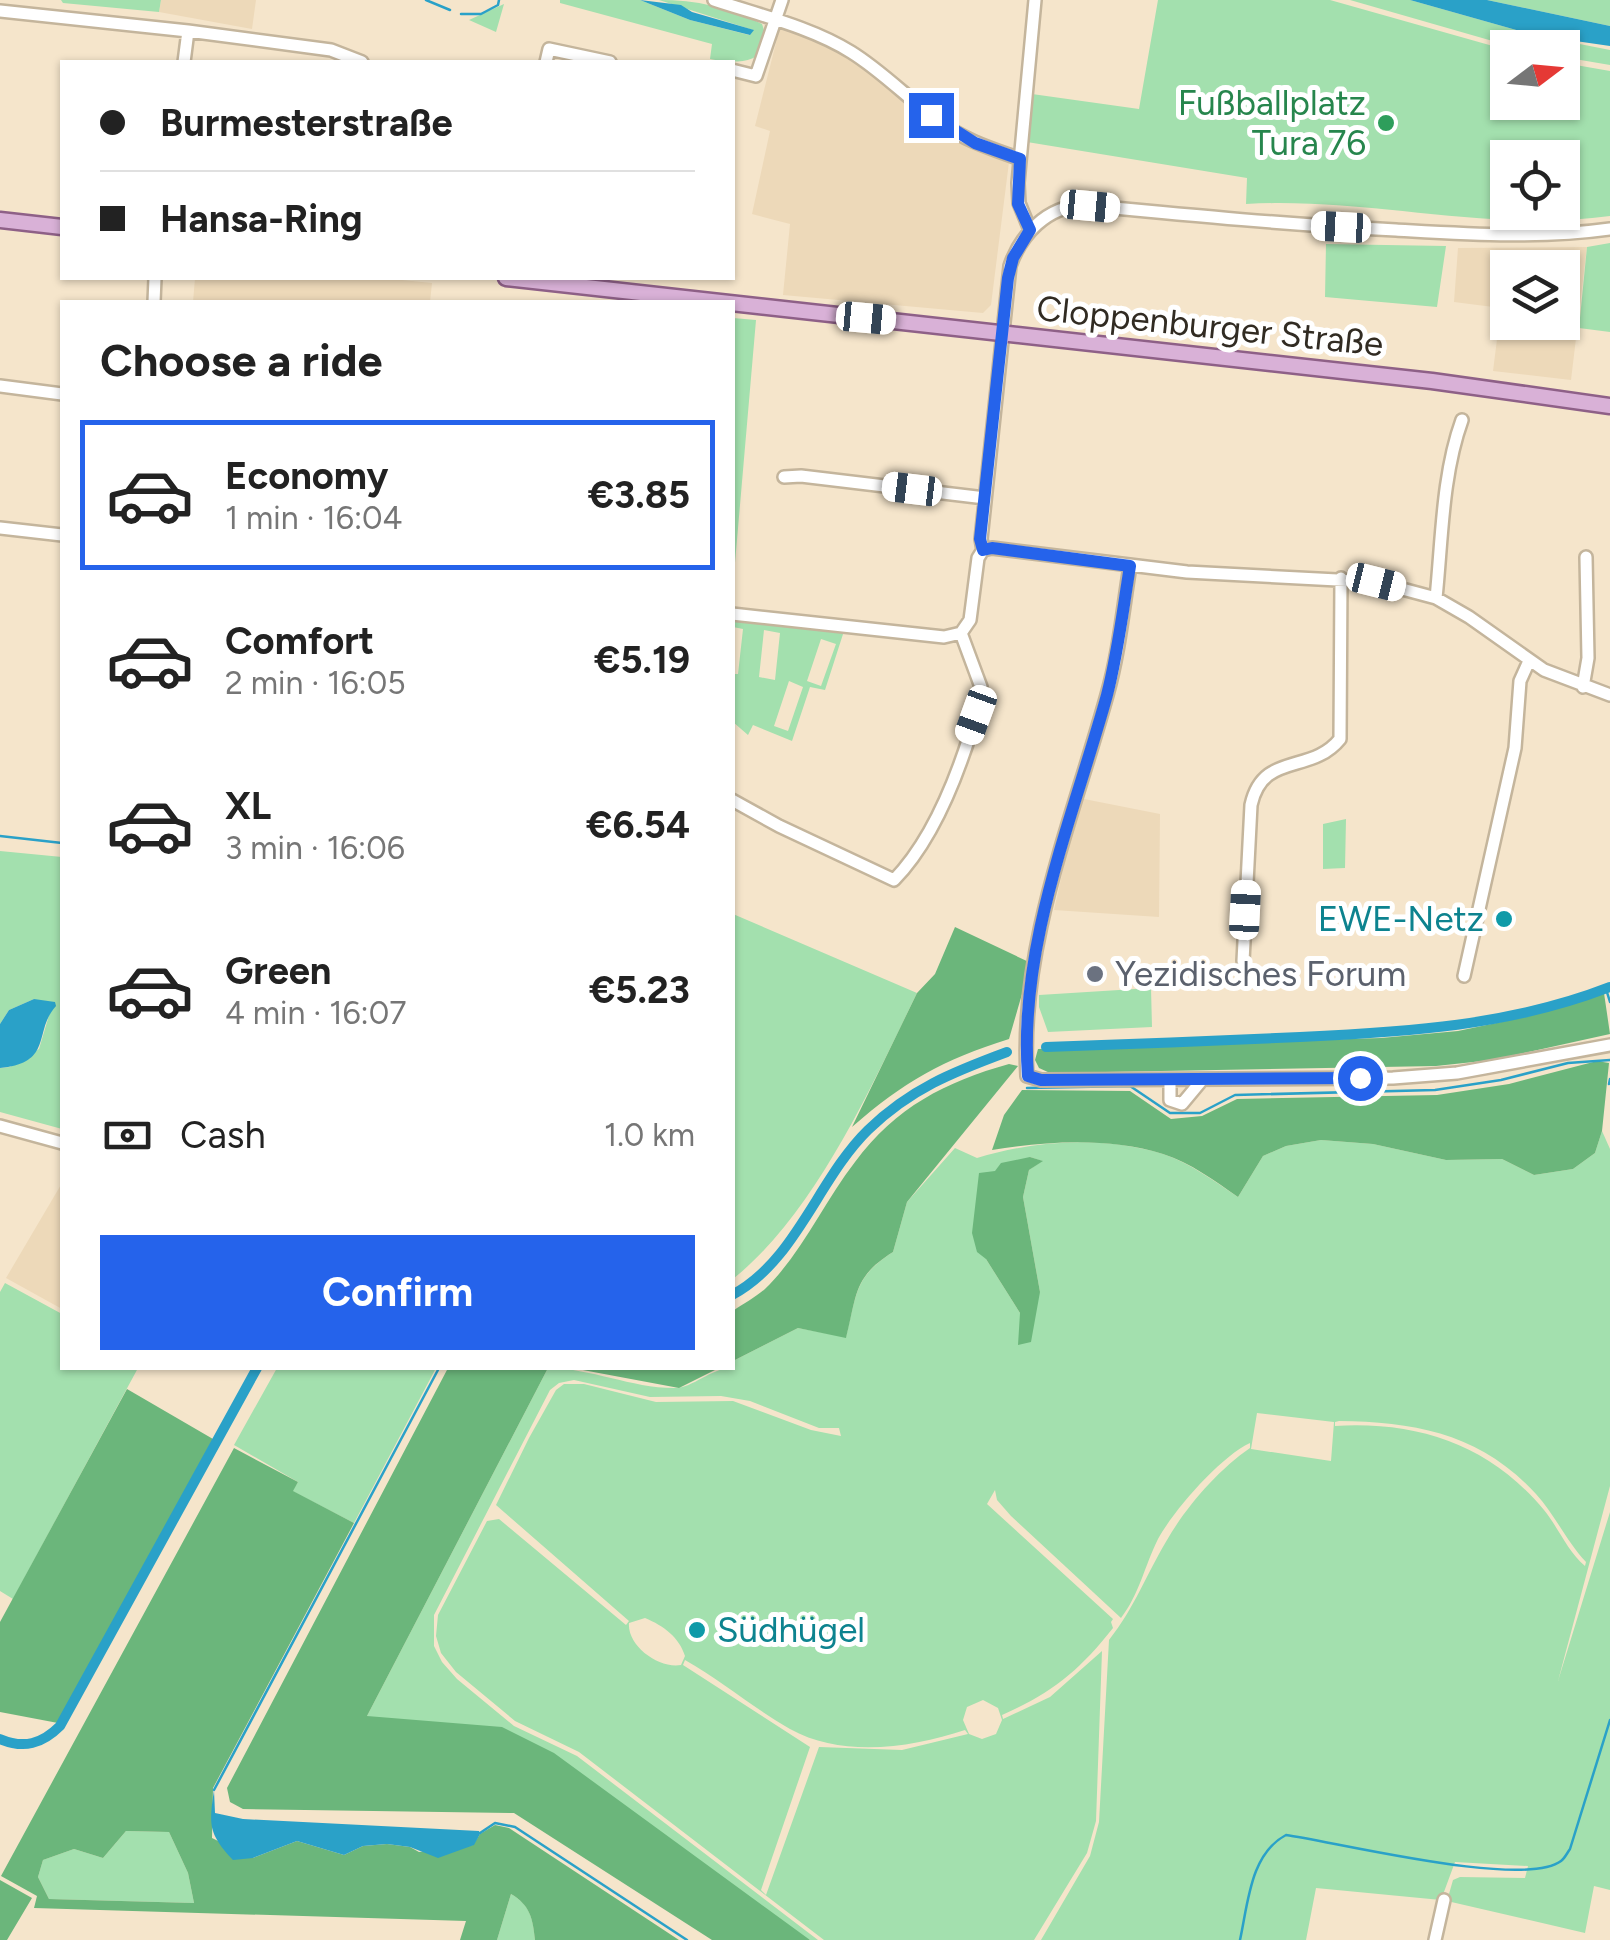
<!DOCTYPE html>
<meta charset="utf-8">
<style>
:root{--surface:#fff;--page:#f6f6f6;--text:#222;--muted:#767676;--line:#e0e0e0;--accent:#2563eb}
body{margin:0;font-family:Figtree,sans-serif;background:var(--page);color:var(--text);height:100vh;display:flex;flex-direction:column;font-size:38px;white-space:nowrap}
*{box-sizing:border-box;margin:0}
p{font-size:32px;color:var(--muted)}
.icon{flex:none;width:55px;height:55px;fill:none;stroke:currentColor;stroke-width:2;stroke-linecap:round;stroke-linejoin:round}
.map{position:relative;flex:1;overflow:hidden}
.side{position:absolute;left:60px;top:300px;width:675px;height:1070px;display:flex;flex-direction:column;background:var(--surface);border-radius:0px;box-shadow:0 2px 8px #0004}
.side>*{flex:none}
.guide{position:absolute;left:60px;top:60px;width:675px;height:220px;border-radius:0px;box-shadow:0 2px 8px #0004;display:grid;align-content:center;height:220px;padding:0 40px;background:var(--surface)}
.needle{width:65px;rotate:74deg}
.fabs{position:absolute;left:1490px;top:30px;display:grid;gap:20px}
.fabs a{display:grid;place-items:center;width:90px;height:90px;border-radius:0px;background:var(--surface);box-shadow:0 2px 8px #0004;font-size:50px}
.end{position:absolute;width:45px;height:45px;margin:-22px;border:12px solid #2563eb;background:#fff;box-shadow:0 0 0 5px #fff}
.from{border-radius:50%}
.car{position:absolute;width:30px;height:60px;margin:-30px -15px;border-radius:12px;box-shadow:0 0 8px 2px #0007;background:linear-gradient(#fff 24%,#345 0 40%,#fff 0 76%,#345 0 86%,#fff 0)}
.guide b{display:flex;align-items:center;gap:35px;height:95px;font-size:38px}
.guide b+b{border-top:2px solid var(--line)}
.guide i{width:25px;height:25px;background:var(--text)}
ul{padding:0;list-style:none}
li{display:flex;align-items:center;gap:30px;height:150px;margin:0 20px 15px;padding:0 20px;border:5px solid transparent;border-radius:0px}
li div{flex:1}
li b{display:block;font-size:38px}
li em{font-style:normal;font-weight:700}
li.active{border-color:var(--accent)}
li>.icon{width:90px;height:90px;stroke-width:1.5}
h2{padding:0 40px;font-size:45px;line-height:120px}
.pay{display:flex;align-items:center;gap:25px;height:110px;padding:0 40px;font-size:38px}
.pay p{margin-inline-start:auto}
.cta{display:flex;gap:20px;margin-top:auto;padding:20px 40px}
.cta a{flex:1;height:115px;border-radius:0px;background:var(--accent);color:#fff;font-size:40px;font-weight:700;line-height:115px;text-align:center}
.map>svg:first-child{display:block}
.built{fill:#edd9b9;fill-rule:evenodd}
.green{fill:#a3e0ae;fill-rule:evenodd}
.forest{fill:#6bb67b;fill-rule:evenodd}
.water{fill:#2aa1c8}
.lines{fill:none;stroke-linecap:round;stroke-linejoin:round}
.stream{stroke:#2aa1c8;stroke-width:2.5}
.canal{stroke:#2aa1c8;stroke-width:10}
.minor-casing{stroke:#c4b59c;stroke-width:16}
.major-casing{stroke:#8e6087;stroke-width:19}
.minor{stroke:#fff;stroke-width:11}
.major{stroke:#d9b1d7;stroke-width:14}
.route{stroke:#2563eb;stroke-width:12}
.leisure-dot{fill:#2e9e5b;stroke:#fff;stroke-width:4}
.culture-dot{fill:#0f9aa8;stroke:#fff;stroke-width:4}
.worship-dot{fill:#6b7280;stroke:#fff;stroke-width:4}
.labels{text-anchor:middle;dominant-baseline:central;stroke-width:10;stroke-linejoin:round;paint-order:stroke}
.leisure-label{font-size:35px;fill:#27864d;stroke:#fff;text-anchor:end}
.street-label{font-size:35px;fill:#312b22;stroke:#fff}
.culture-label{font-size:35px;fill:#0d838f;stroke:#fff;text-anchor:end}
.worship-label{font-size:35px;fill:#5b616d;stroke:#fff;text-anchor:start}
</style>
<div class="map">
<svg width="1610" height="1940" viewBox="0 0 1610 1940">
<rect width="100%" height="100%" fill="#f5e5cb"/>
<path class="built" d="M 161,0 L 256,0 L 252,29 L 159,12 Z
M 780,27 L 831,47 L 871,71 L 933,124 L 1009,162 L 991,305 L 983,313 L 783,295 L 790,224 L 752,214 L 770,131 L 755,126 Z
M 1587,247 L 1571,380 L 1493,371 L 1501,308 L 1454,302 L 1458,248 ZM 1508,268 L 1562,268 L 1562,322 L 1508,322 Z
M 195,278 L 382,278 L 432,283 L 430,302 L 193,302 Z
M 1079,798 L 1160,814 L 1159,917 L 1054,910 Z
M 62,1183 L 62,1309 L 6,1278 Z"/>
<path class="green" d="M 61,0 L 161,0 L 159,12 L 63,3 Z
M 560,0 L 640,0 L 690,20 L 749,35 L 753,30 L 659,0 C 696,0 729,7 762,24 C 777,64 736,65 710,59 L 712,44 L 560,3 Z
M 1158,0 L 1330,0 L 1507,50 L 1508,102 L 1562,102 L 1563,63 L 1567,64 L 1567,73 L 1570,64 L 1610,71 L 1610,216 C 1488,233 1368,197 1246,204 L 1247,178 L 1027,142 L 1032,94 L 1139,109 ZM 1508,158 L 1562,158 L 1562,212 L 1508,212 Z
M 1350,0 L 1410,0 L 1534,35 L 1610,50 L 1610,65 L 1563,57 L 1562,48 L 1520,47 L 1503,44 Z
M 1487,0 L 1610,0 L 1610,26 Z
M 504,4 L 496,32 L 469,20 Z
M 1610,243 L 1610,332 L 1579,328 L 1587,247 Z
M 1326,244 L 1446,246 L 1437,307 L 1325,297 Z
M 733,318 L 756,320 L 733,586 L 732,318 Z
M 732,620 L 844,631 L 825,690 L 810,687 L 792,741 L 753,725 L 748,735 L 733,722 L 733,674 L 738,674 L 743,629 L 733,627 ZM 764,630 L 780,633 L 775,680 L 759,677 ZM 821,639 L 836,644 L 821,686 L 807,681 ZM 789,681 L 803,687 L 788,731 L 774,726 Z
M 1346,819 L 1345,868 L 1323,869 L 1323,824 Z
M 0,851 L 62,857 L 62,1129 L 0,1112 L 0,1068 L 10,1067 L 39,1049 L 50,1012 L 34,999 L 9,1010 L 0,1024 Z
M 733,914 L 917,993 C 871,1087 816,1212 733,1279 Z
M 1151,988 L 1152,1027 L 1048,1032 L 1039,1007 L 1039,995 Z
M 1602,1131 L 1610,1149 L 1610,1486 L 1558,1681 L 1610,1512 L 1610,1890 L 1594,1886 L 1585,1933 L 1447,1901 L 1453,1880 L 1460,1877 L 1525,1878 L 1528,1866 L 1455,1862 L 1441,1900 L 1316,1888 L 1306,1940 L 1041,1940 L 1090,1856 L 1099,1822 L 1109,1640 C 1135,1607 1146,1575 1167,1540 C 1186,1507 1218,1470 1250,1448 L 1250,1443 C 1220,1457 1174,1510 1158,1539 C 1145,1565 1139,1595 1121,1618 L 1011,1516 L 997,1500 L 995,1490 L 987,1504 L 1113,1619 L 1111,1622 L 1113,1628 C 1079,1671 1052,1693 1002,1715 L 1003,1719 L 1050,1697 L 1102,1651 L 1096,1821 L 1087,1853 L 1034,1940 L 824,1940 L 579,1752 L 515,1721 L 456,1672 L 441,1653 L 436,1636 L 438,1615 L 487,1521 L 499,1519 L 626,1625 L 629,1621 L 496,1505 L 529,1438 L 556,1390 L 564,1384 L 584,1384 L 656,1402 L 733,1401 L 811,1430 L 841,1436 L 839,1428 L 819,1428 L 750,1401 L 721,1396 L 650,1397 L 574,1380 L 559,1383 L 550,1390 L 434,1615 L 434,1646 L 442,1662 L 457,1679 L 514,1726 L 577,1756 L 818,1940 L 810,1940 L 367,1716 L 548,1368 C 591,1368 631,1388 674,1388 C 694,1388 710,1368 732,1368 L 733,1361 L 798,1328 L 846,1337 C 857,1294 854,1277 893,1252 L 907,1202 L 955,1148 L 977,1158 C 1036,1140 1103,1136 1163,1154 C 1190,1163 1214,1181 1238,1197 L 1263,1156 L 1286,1146 L 1321,1140 L 1373,1144 L 1446,1160 L 1502,1159 L 1534,1175 L 1573,1169 L 1595,1153 ZM 1030,1157 L 1042,1161 L 1029,1170 L 1023,1197 L 1040,1292 L 1020,1313 L 986,1259 ZM 1257,1413 L 1334,1422 L 1331,1461 L 1251,1449 ZM 1339,1421 C 1417,1422 1481,1434 1536,1494 C 1555,1515 1567,1542 1586,1562 L 1585,1566 C 1568,1552 1558,1527 1544,1510 C 1490,1445 1418,1421 1335,1426 L 1335,1422 ZM 645,1618 C 664,1626 679,1637 685,1656 L 681,1665 C 659,1669 627,1646 629,1623 ZM 685,1660 C 721,1680 753,1708 790,1729 C 842,1758 911,1748 965,1730 L 968,1734 L 902,1750 L 819,1747 L 766,1895 L 761,1890 L 810,1747 L 683,1665 ZM 983,1700 L 998,1708 L 1002,1720 L 996,1734 L 982,1739 L 969,1734 L 963,1720 L 967,1707 Z
M 5,1283 L 62,1314 L 62,1368 L 138,1368 L 13,1599 L 0,1591 L 0,1292 Z
M 277,1368 L 436,1368 L 354,1523 L 292,1491 L 298,1482 L 234,1445 Z
M 126,1831 L 169,1832 L 188,1873 L 194,1903 L 49,1899 L 38,1877 L 43,1860 L 74,1849 L 103,1858 Z
M 511,1894 C 530,1905 533,1918 535,1940 L 497,1940 Z"/>
<path class="forest" d="M 955,927 L 1031,963 L 1009,1039 C 942,1060 905,1081 852,1127 L 917,993 L 935,974 Z
M 1604,993 L 1610,1034 L 1492,1060 L 1436,1066 L 1050,1073 L 1039,1068 L 1035,1060 L 1038,1049 L 1381,1038 L 1458,1031 L 1529,1016 Z
M 1597,1061 L 1609,1063 L 1602,1131 L 1595,1153 L 1573,1169 L 1534,1175 L 1502,1159 L 1446,1160 L 1373,1144 L 1321,1140 L 1286,1146 L 1263,1156 L 1238,1197 C 1215,1181 1191,1163 1163,1154 C 1109,1137 1047,1141 992,1150 L 1004,1115 L 1022,1090 L 1130,1091 L 1171,1119 L 1202,1116 L 1237,1099 L 1437,1095 L 1509,1084 Z
M 1009,1064 L 1018,1066 L 907,1202 L 893,1252 C 853,1277 857,1295 846,1338 L 798,1328 L 733,1361 L 733,1311 C 743,1304 756,1297 765,1289 C 802,1253 824,1202 855,1162 C 896,1107 945,1082 1009,1064 Z
M 1030,1157 L 1043,1161 L 1029,1170 L 1023,1197 L 1040,1292 L 1031,1342 L 1018,1345 L 1020,1313 L 986,1259 L 977,1252 L 972,1233 L 979,1173 L 995,1171 L 1001,1163 Z
M 448,1368 L 548,1368 L 367,1716 L 502,1727 L 554,1753 L 810,1940 L 712,1940 L 514,1813 L 243,1809 L 230,1802 L 227,1788 Z
M 572,1368 L 719,1368 L 679,1388 Z
M 127,1389 L 213,1439 L 58,1723 L 0,1712 L 0,1622 Z
M 234,1448 L 298,1482 L 293,1491 L 354,1523 L 213,1788 L 212,1838 L 253,1858 L 297,1841 L 344,1855 L 363,1846 L 387,1844 L 410,1847 L 419,1852 L 473,1845 L 480,1834 L 495,1825 L 509,1828 L 679,1940 L 535,1940 C 533,1919 530,1905 511,1894 L 497,1940 L 460,1940 L 466,1921 L 34,1908 L 37,1896 L 1,1876 ZM 126,1831 L 169,1832 L 188,1873 L 194,1903 L 49,1899 L 38,1877 L 43,1860 L 74,1849 L 103,1858 Z
M 0,1880 L 32,1898 L 7,1940 L 0,1940 Z"/>
<path class="water" d="M 640,0 L 681,5 L 692,12 L 754,30 L 750,35 L 690,20 Z
M 1410,0 L 1487,0 L 1610,26 L 1610,46 L 1534,35 Z
M 34,999 L 55,1002 L 56,1006 C 33,1031 54,1063 0,1068 L 0,1024 L 9,1010 Z
M 214,1790 L 215,1813 L 243,1819 L 479,1831 L 480,1834 L 474,1845 L 438,1858 L 410,1847 L 387,1844 L 363,1846 L 344,1855 L 297,1841 L 253,1858 L 233,1860 C 208,1833 209,1825 214,1790 Z"/>
<g class="lines">
<path class="stream" d="M 426,0 L 450,10
M 461,14 L 481,14 L 498,5 L 499,0
M 0,836 L 62,843
M 1606,989 L 1610,1002
M 1609,1084 L 1610,1079
M 1027,1088 L 1130,1086 L 1170,1113 L 1200,1113 L 1235,1095 L 1435,1090 L 1501,1080 L 1568,1063 L 1610,1060
M 214,1790 L 439,1368
M 480,1833 L 495,1823 L 515,1827 L 687,1940
M 1240,1940 C 1248,1904 1250,1854 1286,1835 C 1336,1842 1524,1889 1561,1861 C 1565,1858 1567,1853 1570,1849 L 1610,1720"/>
<path class="canal" d="M 1046,1047 C 1131,1044 1215,1041 1300,1037 C 1406,1032 1510,1026 1610,987
M 732,1295 C 796,1261 818,1179 868,1130 C 910,1089 953,1072 1007,1052
M 0,1739 C 24,1749 42,1744 60,1726 L 257,1368"/>
<g class="minor-casing">
<path id="minor" d="M 714,0 C 759,15 811,27 851,52 C 885,73 911,102 943,124 C 966,141 993,149 1020,159
M 0,11 L 188,31 L 184,62
M 188,31 L 331,50 L 362,62
M 546,62 L 549,49 L 610,62
M 732,70 L 756,76 L 782,0
M 1030,230 L 1019,203 L 1018,183 L 1035,0
M 154,302 L 155,278
M 0,386 L 62,394
M 784,477 L 801,476 L 985,498
M 0,528 L 62,535
M 983,550 L 992,548 L 1187,572 L 1376,582 L 1436,598 L 1469,617 L 1544,670 L 1610,695
M 1130,566 C 1123,609 1119,653 1107,695 C 1073,818 1019,946 1027,1076 L 1041,1080 L 1393,1078 L 1457,1073 L 1610,1045
M 1436,598 C 1442,540 1442,475 1462,420
M 732,614 L 944,637 L 961,633
M 961,633 L 970,620 L 978,558 L 983,550 L 981,539 L 1010,266 C 1021,234 1047,207 1082,205 C 1187,215 1291,225 1396,230 C 1467,234 1539,239 1610,229
M 1583,687 L 1588,658 L 1586,557
M 732,800 L 779,826 L 894,880 C 936,837 963,762 979,704 L 981,687 L 961,633
M 1243,961 L 1251,805 C 1263,751 1311,775 1340,739 L 1341,578
M 1464,976 L 1515,748 L 1520,681 L 1529,661
M 1170,1081 L 1170,1100 L 1182,1104 L 1202,1080
M 0,1126 L 62,1143
M 1435,1940 L 1444,1900"/>
</g>
<g class="major-casing">
<path id="major" d="M 0,220 L 62,227
M 506,278 L 1432,381 L 1610,406"/>
</g>
<use href="#minor" class="minor"/>
<use href="#major" class="major"/>
</g>
<g class="lines">
<path class="route" d="M 931,115 L 975,143 L 1020,159 L 1018,204 L 1030,230 L 1013,258 L 1008,278 L 980,539 L 983,550 L 992,548 L 1130,566 C 1123,609 1118,653 1107,695 C 1073,818 1018,947 1028,1076 L 1041,1080 L 1360,1078"/>
</g>
<circle class="leisure-dot" cx="1386" cy="123" r="10"/>
<g class="culture-dot">
<circle cx="1504" cy="919" r="10"/>
<circle cx="697" cy="1630" r="10"/>
</g>
<circle class="worship-dot" cx="1095" cy="974" r="10"/>
<g class="labels">
<g class="leisure-label">
<text x="1366" y="103">Fußballplatz<tspan x="1366" dy="40">Tura 76</tspan></text>
</g>
<g class="street-label">
<text transform="translate(1210 326) rotate(6)">Cloppenburger Straße</text>
</g>
<g class="culture-label">
<text x="1484" y="919">EWE-Netz</text>
<text x="717" y="1630" text-anchor="start">Südhügel</text>
</g>
<g class="worship-label">
<text x="1115" y="974">Yezidisches Forum</text>
</g>
</g>
</svg>
<div class="fabs">
<a><svg class="needle" viewBox="-14 -14 28 28"><path d="M0-13l5 13h-10z" fill="#e53935"/><path d="M0 13l5-13h-10z" fill="#767676"/></svg></a>
<a><svg class="icon" aria-label="locate" viewBox="0 0 24 24"><circle cx="12" cy="12" r="6"/><path d="M12 2v4M12 18v4M2 12h4M18 12h4"/></svg></a>
<a><svg class="icon" aria-label="layers" viewBox="0 0 24 24"><path d="M12 4l9 5-9 5-9-5zM3 14l9 5 9-5"/></svg></a>
</div>
<i class="end from" style="left:1360px;top:1078px"></i>
<i class="end" style="left:931px;top:115px"></i>
<i class="car" style="left:1090px;top:206px;rotate:95deg"></i>
<i class="car" style="left:1341px;top:227px;rotate:273deg"></i>
<i class="car" style="left:866px;top:318px;rotate:95deg"></i>
<i class="car" style="left:912px;top:489px;rotate:277deg"></i>
<i class="car" style="left:1376px;top:582px;rotate:104deg"></i>
<i class="car" style="left:976px;top:715px;rotate:200deg"></i>
<i class="car" style="left:1245px;top:910px;rotate:3deg"></i>
<div class="guide">
<b><i class="from"></i>Burmesterstraße</b>
<b><i></i>Hansa-Ring</b>
</div>
<section class="side">
<h2>Choose a ride</h2>
<ul>
<li class="active"><svg class="icon" aria-label="car" viewBox="0 0 24 24"><path d="M5 17H2v-5l4-1 3-4h7l3 4 3 1v5h-3M9 17h6M6 11h13"/><circle cx="7" cy="17" r="2"/><circle cx="17" cy="17" r="2"/></svg><div><b>Economy</b><p>1 min · 16:04</p></div><em>€3.85</em></li>
<li><svg class="icon" aria-label="car" viewBox="0 0 24 24"><path d="M5 17H2v-5l4-1 3-4h7l3 4 3 1v5h-3M9 17h6M6 11h13"/><circle cx="7" cy="17" r="2"/><circle cx="17" cy="17" r="2"/></svg><div><b>Comfort</b><p>2 min · 16:05</p></div><em>€5.19</em></li>
<li><svg class="icon" aria-label="car" viewBox="0 0 24 24"><path d="M5 17H2v-5l4-1 3-4h7l3 4 3 1v5h-3M9 17h6M6 11h13"/><circle cx="7" cy="17" r="2"/><circle cx="17" cy="17" r="2"/></svg><div><b>XL</b><p>3 min · 16:06</p></div><em>€6.54</em></li>
<li><svg class="icon" aria-label="car" viewBox="0 0 24 24"><path d="M5 17H2v-5l4-1 3-4h7l3 4 3 1v5h-3M9 17h6M6 11h13"/><circle cx="7" cy="17" r="2"/><circle cx="17" cy="17" r="2"/></svg><div><b>Green</b><p>4 min · 16:07</p></div><em>€5.23</em></li>
</ul>
<div class="pay"><svg class="icon" aria-label="cash" viewBox="0 0 24 24"><path d="M3 7h18v10H3z"/><circle cx="12" cy="12" r="2"/></svg>Cash<p>1.0 km</p></div>
<div class="cta"><a>Confirm</a></div>
</section>
</div>
